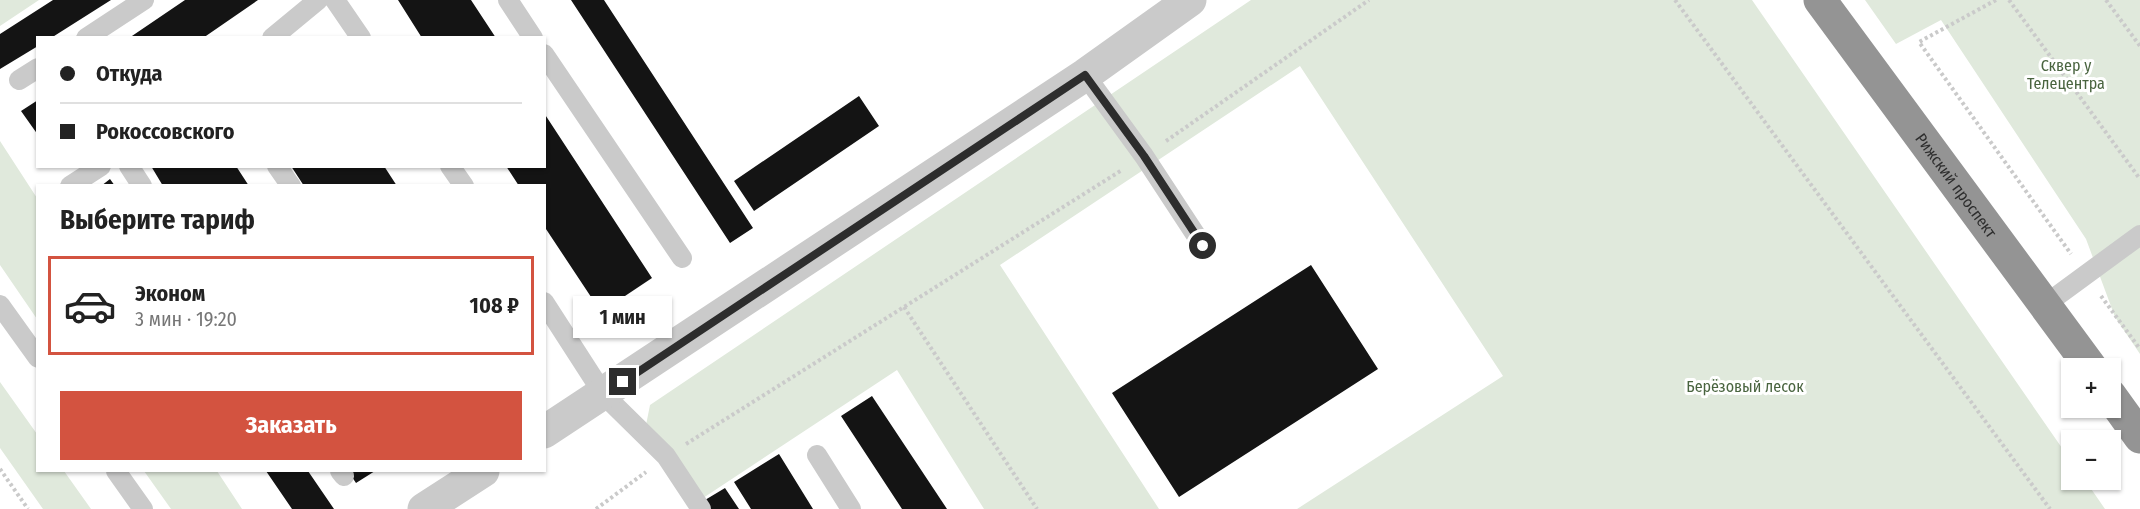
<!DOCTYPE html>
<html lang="ru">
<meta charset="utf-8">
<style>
:root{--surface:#fff;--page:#f2f2f2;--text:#222;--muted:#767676;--line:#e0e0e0;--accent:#d35340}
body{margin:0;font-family:"Fira Sans Condensed",sans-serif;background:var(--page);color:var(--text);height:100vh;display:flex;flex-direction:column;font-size:22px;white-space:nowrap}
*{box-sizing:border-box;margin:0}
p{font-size:20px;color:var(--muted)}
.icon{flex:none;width:33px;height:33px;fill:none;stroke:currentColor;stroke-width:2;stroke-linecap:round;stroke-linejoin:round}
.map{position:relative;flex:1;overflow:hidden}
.panel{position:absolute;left:36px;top:184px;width:510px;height:288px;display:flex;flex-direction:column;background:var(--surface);border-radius:0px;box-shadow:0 2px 4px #0004}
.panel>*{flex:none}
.hud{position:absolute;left:36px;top:36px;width:510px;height:132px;border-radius:0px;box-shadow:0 2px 4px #0004;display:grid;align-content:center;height:132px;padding:0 24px;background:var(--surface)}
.tools{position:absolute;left:2061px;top:358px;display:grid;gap:12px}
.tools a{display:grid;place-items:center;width:60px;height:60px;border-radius:0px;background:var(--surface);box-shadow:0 2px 4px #0004;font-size:30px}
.end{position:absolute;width:27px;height:27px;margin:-14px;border:8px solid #2d2d2d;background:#fff;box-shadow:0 0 0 3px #fff}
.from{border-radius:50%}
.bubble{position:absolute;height:42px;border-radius:0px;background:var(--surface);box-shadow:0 2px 4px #0004;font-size:20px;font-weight:700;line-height:42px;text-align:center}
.hud b{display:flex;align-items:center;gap:21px;height:57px;font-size:22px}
.hud b+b{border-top:2px solid var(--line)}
.hud i{width:15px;height:15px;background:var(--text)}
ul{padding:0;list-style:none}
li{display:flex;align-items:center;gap:18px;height:99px;margin:0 12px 9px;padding:0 12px;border:3px solid var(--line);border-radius:0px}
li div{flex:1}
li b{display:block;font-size:22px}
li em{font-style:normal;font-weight:700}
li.on{border-color:var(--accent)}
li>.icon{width:54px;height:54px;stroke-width:1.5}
h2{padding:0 24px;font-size:27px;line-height:72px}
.button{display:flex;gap:12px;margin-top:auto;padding:12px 24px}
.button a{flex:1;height:69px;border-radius:0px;background:var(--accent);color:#fff;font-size:24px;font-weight:700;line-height:69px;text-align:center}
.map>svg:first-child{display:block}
.green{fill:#e0e9dc}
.building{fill:#141414}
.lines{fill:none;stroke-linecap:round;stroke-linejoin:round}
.path{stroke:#cacaca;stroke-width:4;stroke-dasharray:3 3;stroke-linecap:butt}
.lane{stroke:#cacaca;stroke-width:20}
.street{stroke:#cacaca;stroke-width:33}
.highway{stroke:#949494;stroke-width:33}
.route{stroke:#2d2d2d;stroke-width:8}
.labels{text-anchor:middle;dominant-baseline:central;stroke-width:6;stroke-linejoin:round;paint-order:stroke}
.park-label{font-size:16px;fill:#49643f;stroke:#fff}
.street-label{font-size:16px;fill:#2d2d2d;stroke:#fff}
</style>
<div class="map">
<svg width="2140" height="509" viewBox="0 0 2140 509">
<rect width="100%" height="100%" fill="#fff"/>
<path class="green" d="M 0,0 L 39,0 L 0,26 Z
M 1251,0 L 1752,0 L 2071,461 L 2072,480 L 2085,480 L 2105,509 L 1297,509 L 1503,376 L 1300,66 L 1000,265 L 1159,509 L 984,509 L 897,370 L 694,504 L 645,430 L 650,405 Z
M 1865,0 L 2140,0 L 2140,354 L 2115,317 L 2086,239 L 1941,20 L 1896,44 Z
M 0,141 L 37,198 L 37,319 L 0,265 Z
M 0,382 L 37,434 L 38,471 L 64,471 L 91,509 L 43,509 L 0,448 Z
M 144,471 L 217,471 L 242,509 L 171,509 Z"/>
<path class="building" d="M 53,0 L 111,0 L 51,38 L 38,38 L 38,46 L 0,69 L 0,34 Z
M 185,0 L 258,0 L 203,38 L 129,38 Z
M 398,0 L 471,0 L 496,38 L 422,38 Z
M 571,0 L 604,0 L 753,228 L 730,243 Z
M 859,96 L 879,126 L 754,211 L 734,181 Z
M 38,100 L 38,135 L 21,111 Z
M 544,113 L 652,278 L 601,312 L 544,226 L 544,186 L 519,186 L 506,166 L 544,166 Z
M 151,166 L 236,166 L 249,186 L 163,186 Z
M 291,166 L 384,166 L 397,186 L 304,186 Z
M 110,179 L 115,186 L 101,186 Z
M 1311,265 L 1378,369 L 1179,497 L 1112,393 Z
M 872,396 L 947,509 L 902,509 L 841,416 Z
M 779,454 L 813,509 L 751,509 L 734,482 Z
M 266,471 L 308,471 L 334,509 L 292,509 Z
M 348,471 L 375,471 L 356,483 Z
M 725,488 L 739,509 L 704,509 L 700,503 Z"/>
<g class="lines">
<path class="path" d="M 1675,0 L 2050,509
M 1996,0 L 1919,42 L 2071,254
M 2009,0 L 2140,179
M 2106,0 L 2140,46
M 1166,141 L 1369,0
M 2101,296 L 2140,349
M 904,307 L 1037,509
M 686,444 L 1122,170
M 0,469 L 28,509
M 596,509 L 646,472"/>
<path class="lane" d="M 335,0 L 361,38
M 508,0 L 533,38
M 86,38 L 144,0
M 272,38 L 318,0
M 544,54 L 682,258
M 1085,75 L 1144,156 L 1203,246
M 19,80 L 38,68
M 129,166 L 142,186
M 277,166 L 291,186
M 450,166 L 464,186
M 70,186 L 101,166
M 544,302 L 604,395 L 666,456 L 701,509
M 2046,304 L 2140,235
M 0,305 L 38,358
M 817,455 L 851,509
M 116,471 L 143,509
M 340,471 L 344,476"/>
<path class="street" d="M 544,432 L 1085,75 L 1190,0
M 424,509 L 483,471"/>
<g class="highway">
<path id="s1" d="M 1820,0 L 2092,369"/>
<path d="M 2110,395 L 2140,437"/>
</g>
</g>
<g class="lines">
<path class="route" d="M 623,382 L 1085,75 L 1144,156 L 1203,246"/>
</g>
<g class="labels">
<g class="park-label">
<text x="2066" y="65">Сквер у<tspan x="2066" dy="18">Телецентра</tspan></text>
<text x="1745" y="386">Берёзовый лесок</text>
</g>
<g class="street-label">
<text stroke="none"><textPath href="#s1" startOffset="230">Рижский проспект</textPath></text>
</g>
</g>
</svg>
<div class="tools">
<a>+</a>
<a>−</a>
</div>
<i class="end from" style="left:1203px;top:246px"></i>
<i class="end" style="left:623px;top:382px"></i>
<div class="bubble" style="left:573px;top:296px;width:99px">1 мин</div>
<div class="hud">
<b><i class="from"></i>Откуда</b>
<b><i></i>Рокоссовского</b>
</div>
<section class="panel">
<h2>Выберите тариф</h2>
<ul>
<li class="on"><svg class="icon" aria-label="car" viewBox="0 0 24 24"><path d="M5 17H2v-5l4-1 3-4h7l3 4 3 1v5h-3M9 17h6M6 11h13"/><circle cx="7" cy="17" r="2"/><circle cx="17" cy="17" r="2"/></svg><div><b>Эконом</b><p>3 мин · 19:20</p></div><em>108 ₽</em></li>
</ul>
<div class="button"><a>Заказать</a></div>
</section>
</div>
